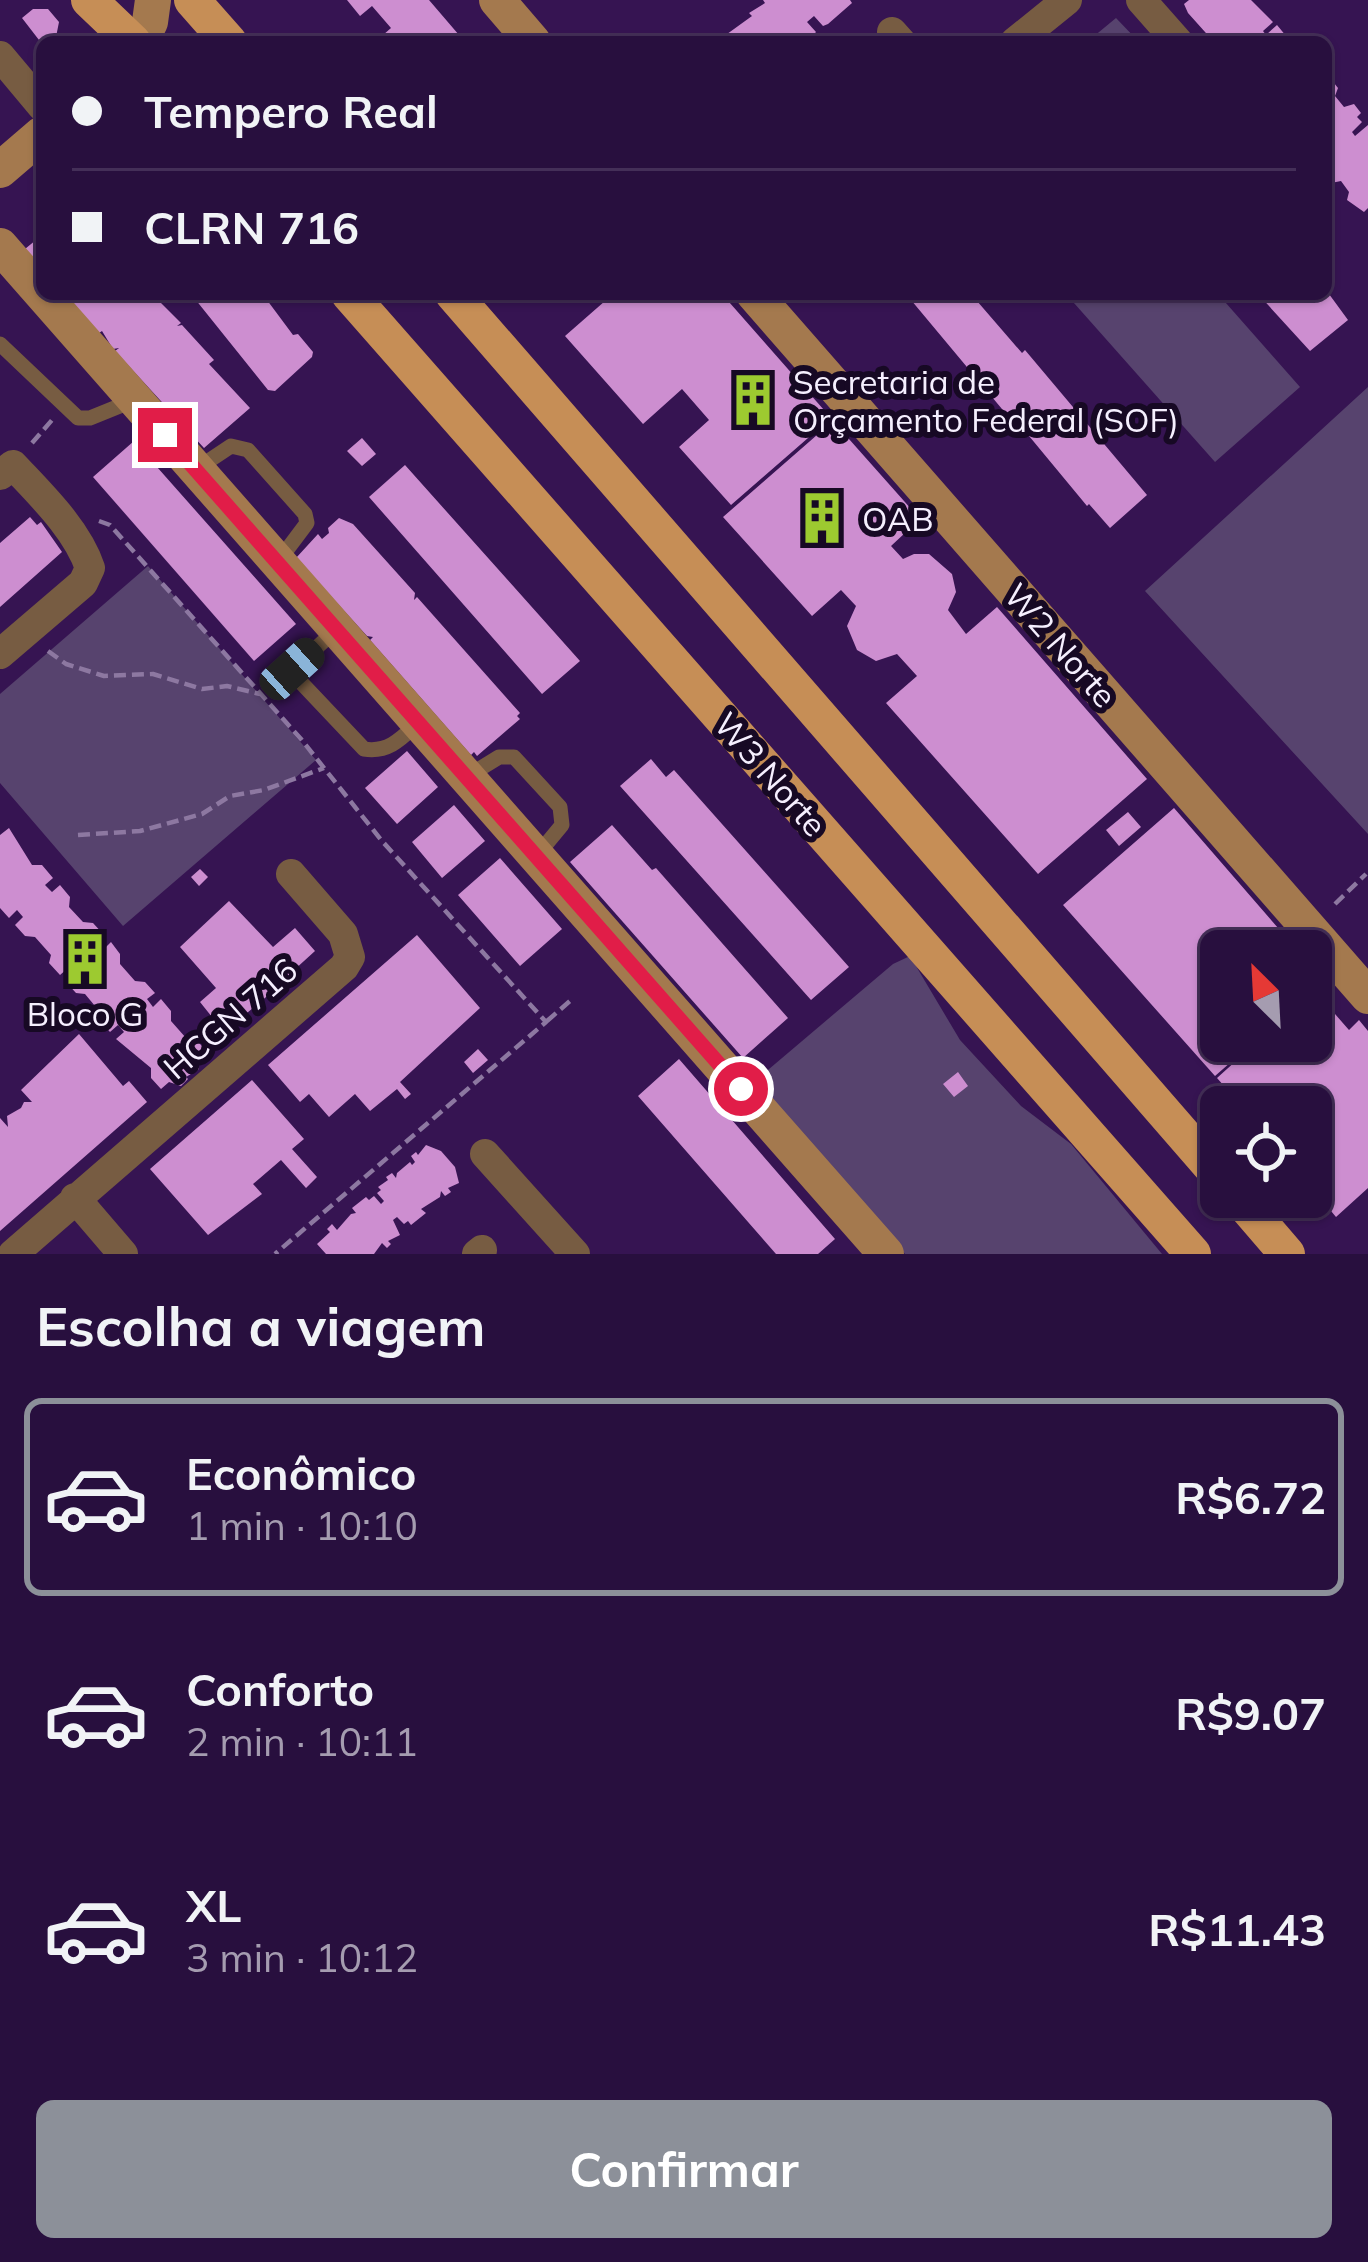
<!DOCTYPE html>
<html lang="pt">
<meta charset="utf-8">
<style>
:root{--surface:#280f3e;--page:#301845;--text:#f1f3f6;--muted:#a59cb0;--line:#442f58;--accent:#8c9099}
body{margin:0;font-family:Mulish,sans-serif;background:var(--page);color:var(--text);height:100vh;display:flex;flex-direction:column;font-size:45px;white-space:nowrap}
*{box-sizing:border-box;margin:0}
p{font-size:39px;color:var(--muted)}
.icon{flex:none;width:66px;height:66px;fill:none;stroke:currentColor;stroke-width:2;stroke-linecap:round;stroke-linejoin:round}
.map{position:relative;height:1254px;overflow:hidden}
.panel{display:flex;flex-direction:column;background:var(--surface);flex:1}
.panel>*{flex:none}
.top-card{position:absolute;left:36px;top:36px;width:1296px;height:264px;border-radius:18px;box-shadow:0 3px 9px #0004,0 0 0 3px var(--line);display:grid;align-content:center;height:264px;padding:0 36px;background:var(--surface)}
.needle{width:78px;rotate:336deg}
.buttons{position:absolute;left:1200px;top:930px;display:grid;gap:24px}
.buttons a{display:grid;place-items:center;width:132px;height:132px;border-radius:18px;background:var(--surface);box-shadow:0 3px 9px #0004,0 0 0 3px var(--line);font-size:60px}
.end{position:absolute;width:54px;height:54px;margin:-27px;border:15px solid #e11d48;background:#fff;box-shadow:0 0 0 6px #fff}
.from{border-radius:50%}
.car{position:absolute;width:36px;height:72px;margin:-36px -18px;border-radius:15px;box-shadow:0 0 9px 3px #0007;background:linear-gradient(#222 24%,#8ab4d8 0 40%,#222 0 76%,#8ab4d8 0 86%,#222 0)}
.top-card b{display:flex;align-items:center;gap:42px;height:114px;font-size:45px}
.top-card b+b{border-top:3px solid var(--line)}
.top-card i{width:30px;height:30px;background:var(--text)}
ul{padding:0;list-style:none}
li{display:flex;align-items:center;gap:36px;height:198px;margin:0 24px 18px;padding:0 12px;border:6px solid transparent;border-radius:18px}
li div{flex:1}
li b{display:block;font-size:45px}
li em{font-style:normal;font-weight:700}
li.on{border-color:var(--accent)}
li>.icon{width:108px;height:108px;stroke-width:1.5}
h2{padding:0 36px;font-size:54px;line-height:144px}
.cta{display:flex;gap:24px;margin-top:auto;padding:24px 36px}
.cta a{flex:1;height:138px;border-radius:18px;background:var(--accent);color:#fff;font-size:48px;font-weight:700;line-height:138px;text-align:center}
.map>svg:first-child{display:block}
.green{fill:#57436e}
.building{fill:#cd8ed0}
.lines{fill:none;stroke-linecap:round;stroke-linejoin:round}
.path{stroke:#8d78a1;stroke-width:4.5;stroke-dasharray:12 6;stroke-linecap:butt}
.lane{stroke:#775c42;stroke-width:15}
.street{stroke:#775c42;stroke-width:30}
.secondary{stroke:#a4794e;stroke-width:36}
.primary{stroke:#c68e56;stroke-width:36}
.route{stroke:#e11d48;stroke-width:15}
.labels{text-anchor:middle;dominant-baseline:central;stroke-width:12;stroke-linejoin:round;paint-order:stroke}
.poi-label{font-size:33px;fill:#f5effe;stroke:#170924;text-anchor:start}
.street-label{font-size:33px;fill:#f5effe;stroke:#170924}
</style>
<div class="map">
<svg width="1368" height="1254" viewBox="0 0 1368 1254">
<rect width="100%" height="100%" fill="#361452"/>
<path class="green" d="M 1116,18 L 1139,42 L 1087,42 Z
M 1066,294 L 1218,294 L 1300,387 L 1215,462 Z
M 1368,387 L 1368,834 L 1145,591 Z
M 148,566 L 316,760 L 123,926 L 0,783 L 0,694 Z
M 910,956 L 960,1040 L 1021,1106 L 1071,1144 L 1162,1254 L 905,1254 L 756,1080 L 893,964 Z"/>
<path class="building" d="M 347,0 L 429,0 L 465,42 L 375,42 L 391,28 L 372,6 L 360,16 Z
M 763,0 L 850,0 L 852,3 L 828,24 L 823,26 L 814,16 L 807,22 L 816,32 L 807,42 L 716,42 L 752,16 L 749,13 L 765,3 Z
M 1189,0 L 1251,0 L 1273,22 L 1263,31 L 1266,35 L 1277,25 L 1291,42 L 1214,42 L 1188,13 L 1184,4 Z
M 33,9 L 48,9 L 59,22 L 56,37 L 50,42 L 39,40 L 22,18 Z
M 1330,78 L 1338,88 L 1335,96 L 1344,107 L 1354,104 L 1361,113 L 1357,117 L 1362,122 L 1352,132 L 1355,136 L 1368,125 L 1368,208 L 1364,212 L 1347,200 L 1349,192 L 1341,181 L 1331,183 L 1326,177 L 1326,162 L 1332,156 L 1329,152 L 1326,155 L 1326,82 Z
M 42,235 L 42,268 L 25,249 Z
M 65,294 L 152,294 L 181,323 L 177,326 L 182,325 L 214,360 L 209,364 L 250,408 L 204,448 L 115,351 L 119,348 L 113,349 L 102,331 L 99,333 Z
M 191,294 L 263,294 L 261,299 L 267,300 L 293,335 L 298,334 L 313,352 L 312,357 L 275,391 L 268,390 Z
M 613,294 L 722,294 L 831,418 L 731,505 L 679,447 L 709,420 L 682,389 L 643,424 L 565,336 Z
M 906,294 L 975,294 L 977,301 L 1022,353 L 1025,350 L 1147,495 L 1110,528 L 1089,504 L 1087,506 L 1015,419 L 1012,421 Z
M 1258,294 L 1329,294 L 1348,320 L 1310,351 Z
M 833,421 L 920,519 L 891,546 L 903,559 L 914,554 L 929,554 L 952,574 L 956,592 L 948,610 L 966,634 L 997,607 L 1147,779 L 1038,874 L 886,703 L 917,676 L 897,654 L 876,661 L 857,650 L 847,626 L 856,606 L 841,590 L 812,616 L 723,517 Z
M 362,438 L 376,454 L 362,466 L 347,451 Z
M 134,441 L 296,624 L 254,661 L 93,477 Z
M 405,465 L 580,661 L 542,694 L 369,497 Z
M 30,517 L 37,525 L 41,522 L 62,552 L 0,607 L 0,543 Z
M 339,518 L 353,524 L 415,593 L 414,600 L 417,597 L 520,713 L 517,716 L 520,719 L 477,756 L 474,752 L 471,755 L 370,640 L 373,637 L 367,636 L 296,558 L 318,534 L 322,539 L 329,533 L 328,528 Z
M 407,751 L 438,787 L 397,824 L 365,788 Z
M 651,759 L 666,777 L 674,770 L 849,967 L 811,1000 L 620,786 Z
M 454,805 L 485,841 L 442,878 L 412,842 Z
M 1174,808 L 1298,951 L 1221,951 L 1221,1041 L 1255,1041 L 1215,1076 L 1063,905 Z
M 1128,812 L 1141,827 L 1119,846 L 1106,830 Z
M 612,825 L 652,870 L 656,868 L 788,1018 L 743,1058 L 570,862 Z
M 9,828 L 32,865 L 42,865 L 53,878 L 45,885 L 52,892 L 60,885 L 70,897 L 69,907 L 83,922 L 93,923 L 104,935 L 96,942 L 103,950 L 111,942 L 120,954 L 120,964 L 135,981 L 145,982 L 155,993 L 147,999 L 153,1007 L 161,999 L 171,1011 L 171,1021 L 186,1038 L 196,1039 L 205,1050 L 197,1057 L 199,1069 L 186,1077 L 188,1079 L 181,1086 L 169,1082 L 161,1089 L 151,1078 L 151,1068 L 116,1039 L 124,1032 L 118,1025 L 110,1032 L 100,1021 L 100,1012 L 85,994 L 76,993 L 66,982 L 74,975 L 68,968 L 60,975 L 49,963 L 51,955 L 35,937 L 25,936 L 15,925 L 23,917 L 17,910 L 9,918 L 0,908 L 0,835 Z
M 500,858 L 562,929 L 520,966 L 458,895 Z
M 200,869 L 208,877 L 199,886 L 191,877 Z
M 229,901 L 273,947 L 295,928 L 315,951 L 293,971 L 295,973 L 224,1032 L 200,1002 L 216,988 L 180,947 Z
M 417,935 L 480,1008 L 400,1082 L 411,1094 L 405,1099 L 397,1089 L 370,1111 L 355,1094 L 329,1117 L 309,1094 L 300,1102 L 268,1065 Z
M 1311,975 L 1319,984 L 1314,990 L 1349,1030 L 1359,1020 L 1368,1031 L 1368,1188 L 1336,1217 L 1326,1205 L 1334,1198 L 1324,1188 L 1316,1194 L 1311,1188 L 1311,1107 L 1255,1107 L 1247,1098 L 1240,1104 L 1217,1078 L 1258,1041 L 1311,1041 Z
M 79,1034 L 123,1086 L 129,1081 L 147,1102 L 0,1231 L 0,1118 L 8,1127 L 7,1116 L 21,1108 L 24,1102 L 32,1102 L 21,1090 Z
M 478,1049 L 488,1060 L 473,1073 L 464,1062 Z
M 679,1059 L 835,1239 L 818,1254 L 776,1254 L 638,1096 Z
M 958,1072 L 968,1086 L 954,1097 L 943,1084 Z
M 252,1080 L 304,1139 L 292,1149 L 317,1177 L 306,1188 L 281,1160 L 253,1184 L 262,1194 L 208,1235 L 150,1169 Z
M 426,1145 L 441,1151 L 455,1167 L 459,1183 L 448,1188 L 451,1192 L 445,1196 L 441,1191 L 440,1197 L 421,1209 L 426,1213 L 411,1225 L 408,1221 L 404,1224 L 397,1217 L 393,1220 L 400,1235 L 388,1241 L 391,1244 L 387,1248 L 382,1243 L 374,1254 L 326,1254 L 317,1244 L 330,1232 L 327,1229 L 332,1224 L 337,1230 L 351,1214 L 356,1213 L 352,1208 L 366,1197 L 369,1200 L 374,1196 L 381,1204 L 384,1201 L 377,1193 L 381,1190 L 378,1187 L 388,1180 L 386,1177 L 392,1173 L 396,1178 L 397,1173 L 410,1162 L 412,1165 L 415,1162 L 411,1156 L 416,1152 L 418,1155 Z"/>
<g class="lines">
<path class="path" d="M 32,443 L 52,420
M 99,521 L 110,525 L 301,739 L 382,841 L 546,1022 L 275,1254
M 48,651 L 66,664 L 104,676 L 153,674 L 202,689 L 227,686 L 260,694
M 78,835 L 140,831 L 202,814 L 230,796 L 264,790 L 324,768
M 1335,904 L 1366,874
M 547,1021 L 570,1001"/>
<path class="lane" d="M 0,344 L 78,418 L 90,418 L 132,401
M 198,468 L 231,446 L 248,450 L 305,514 L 307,523 L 277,563
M 336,630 L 293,669 L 294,675 L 364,749 C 388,753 401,739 418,723
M 468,776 L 499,757 L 514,757 L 560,807 L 562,825 L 538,854"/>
<path class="street" d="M 1141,0 L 1178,42
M 892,32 L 901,42
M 1015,42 L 1067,0
M 0,56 L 42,106
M 0,475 L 13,465 C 40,494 77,529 90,568 L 83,583 L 0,654
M 485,1154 L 575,1254
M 75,1198 L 123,1254
M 13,1254 L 344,967 L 350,957 L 343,934 L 291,874
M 477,1254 L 482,1250"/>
<path class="secondary" d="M 497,0 L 533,42
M 140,42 L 150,22 L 153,0
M 0,170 L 42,134
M 0,246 L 886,1254
M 754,294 L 1368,996"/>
<path class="primary" d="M 89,0 L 133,42
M 192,0 L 229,42
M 349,294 L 1193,1254
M 453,294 L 1221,1178
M 1238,1197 L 1287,1254"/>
</g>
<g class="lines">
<path class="route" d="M 165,435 L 741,1089"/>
</g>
<defs>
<g id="building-bare" transform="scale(4.14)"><path d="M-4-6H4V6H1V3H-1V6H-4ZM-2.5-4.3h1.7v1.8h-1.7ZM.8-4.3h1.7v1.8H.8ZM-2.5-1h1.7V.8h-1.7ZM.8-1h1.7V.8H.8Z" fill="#9dca30" stroke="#170924" stroke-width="2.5" paint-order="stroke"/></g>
</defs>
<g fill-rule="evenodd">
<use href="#building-bare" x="753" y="400"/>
<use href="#building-bare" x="822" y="518"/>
<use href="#building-bare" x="85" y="959"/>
</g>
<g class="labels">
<g class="poi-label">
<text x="793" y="381">Secretaria de<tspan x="793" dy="38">Orçamento Federal (SOF)</tspan></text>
<text x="862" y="518">OAB</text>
<text x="85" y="1013" text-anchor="middle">Bloco G</text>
</g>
<g class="street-label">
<text transform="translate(1061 645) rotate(49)">W2 Norte</text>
<text transform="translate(771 774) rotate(49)">W3 Norte</text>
<text transform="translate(230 1018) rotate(-41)">HCGN 716</text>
</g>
</g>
</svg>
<div class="buttons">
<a><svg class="needle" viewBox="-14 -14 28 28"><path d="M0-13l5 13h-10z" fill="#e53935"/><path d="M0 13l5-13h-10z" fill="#a59cb0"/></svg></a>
<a><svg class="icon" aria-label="locate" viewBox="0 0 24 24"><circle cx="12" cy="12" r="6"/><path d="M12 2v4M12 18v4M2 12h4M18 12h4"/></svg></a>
</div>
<i class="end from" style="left:741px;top:1089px"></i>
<i class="end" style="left:165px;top:435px"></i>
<i class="car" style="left:292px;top:669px;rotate:48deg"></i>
<div class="top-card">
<b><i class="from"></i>Tempero Real</b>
<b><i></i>CLRN 716</b>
</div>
</div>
<section class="panel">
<h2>Escolha a viagem</h2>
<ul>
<li class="on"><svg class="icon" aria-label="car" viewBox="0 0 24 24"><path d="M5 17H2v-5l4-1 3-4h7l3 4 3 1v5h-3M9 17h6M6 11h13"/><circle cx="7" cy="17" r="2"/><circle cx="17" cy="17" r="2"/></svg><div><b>Econômico</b><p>1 min · 10:10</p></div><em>R$6.72</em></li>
<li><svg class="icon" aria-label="car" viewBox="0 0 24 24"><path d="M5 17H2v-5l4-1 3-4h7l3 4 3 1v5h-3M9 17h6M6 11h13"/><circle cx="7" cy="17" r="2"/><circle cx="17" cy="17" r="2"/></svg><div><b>Conforto</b><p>2 min · 10:11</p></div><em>R$9.07</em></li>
<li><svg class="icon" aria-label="car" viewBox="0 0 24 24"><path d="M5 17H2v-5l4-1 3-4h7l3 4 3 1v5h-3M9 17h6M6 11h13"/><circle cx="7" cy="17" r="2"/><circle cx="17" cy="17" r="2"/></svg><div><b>XL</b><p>3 min · 10:12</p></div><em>R$11.43</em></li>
</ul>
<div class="cta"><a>Confirmar</a></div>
</section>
